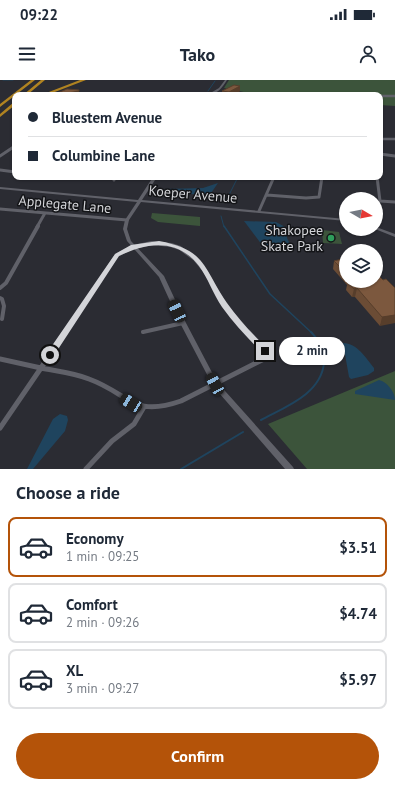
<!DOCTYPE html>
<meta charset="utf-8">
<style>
:root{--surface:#fff;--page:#f6f6f7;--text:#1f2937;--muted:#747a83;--line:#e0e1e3;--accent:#b45309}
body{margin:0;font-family:"PT Sans",sans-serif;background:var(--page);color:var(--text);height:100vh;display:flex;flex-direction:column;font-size:15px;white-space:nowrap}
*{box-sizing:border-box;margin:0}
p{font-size:13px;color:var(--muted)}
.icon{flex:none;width:22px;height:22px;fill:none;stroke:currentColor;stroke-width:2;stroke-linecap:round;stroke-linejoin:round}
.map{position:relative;height:389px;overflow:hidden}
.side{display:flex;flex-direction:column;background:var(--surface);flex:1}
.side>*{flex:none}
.hud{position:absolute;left:12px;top:12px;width:371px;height:88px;border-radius:8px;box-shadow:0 1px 3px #0004;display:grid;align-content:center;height:88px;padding:0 16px;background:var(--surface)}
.needle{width:26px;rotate:100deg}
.buttons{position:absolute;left:339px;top:112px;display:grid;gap:8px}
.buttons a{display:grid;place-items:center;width:44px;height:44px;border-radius:50%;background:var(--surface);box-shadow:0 1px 3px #0004;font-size:20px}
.end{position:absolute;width:18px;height:18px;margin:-9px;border:5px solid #d3d4d8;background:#111;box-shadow:0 0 0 2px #111}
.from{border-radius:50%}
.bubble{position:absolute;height:28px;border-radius:14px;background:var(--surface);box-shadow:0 1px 3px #0004;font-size:13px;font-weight:700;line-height:28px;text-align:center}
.car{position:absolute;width:12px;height:24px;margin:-12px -6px;border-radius:5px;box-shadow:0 0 3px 1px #0007;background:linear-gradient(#222 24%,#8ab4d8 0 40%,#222 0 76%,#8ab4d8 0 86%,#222 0)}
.hud b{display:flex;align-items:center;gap:14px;height:38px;font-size:15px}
.hud b+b{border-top:1px solid var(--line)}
.hud i{width:10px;height:10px;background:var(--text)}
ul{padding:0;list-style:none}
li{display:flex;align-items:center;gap:12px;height:60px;margin:0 8px 6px;padding:0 8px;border:2px solid var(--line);border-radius:8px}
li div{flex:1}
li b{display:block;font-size:15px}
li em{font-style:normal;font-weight:700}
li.selected{border-color:var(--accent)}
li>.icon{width:36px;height:36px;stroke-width:1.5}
h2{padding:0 16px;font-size:18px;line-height:48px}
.cta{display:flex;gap:8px;margin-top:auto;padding:8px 16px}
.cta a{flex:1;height:46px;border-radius:24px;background:var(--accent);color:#fff;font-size:16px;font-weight:700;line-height:46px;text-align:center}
.status{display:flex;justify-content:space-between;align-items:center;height:28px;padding:0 20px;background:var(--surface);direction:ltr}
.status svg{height:11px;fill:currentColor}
header{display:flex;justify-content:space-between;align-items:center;height:52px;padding:0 16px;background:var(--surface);font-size:18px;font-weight:700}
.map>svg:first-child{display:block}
.green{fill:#3c543b}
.water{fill:#1f445e}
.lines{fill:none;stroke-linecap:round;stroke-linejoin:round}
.stream-far2{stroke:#1f445e;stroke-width:1}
.stream-far1{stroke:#1f445e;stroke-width:1.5}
.stream{stroke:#1f445e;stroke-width:2}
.minor-far3{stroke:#606169;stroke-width:2.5}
.minor-far2{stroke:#606169;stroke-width:3}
.minor-far1{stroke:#606169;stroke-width:4}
.minor{stroke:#606169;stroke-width:5}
.tertiary{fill:#606169;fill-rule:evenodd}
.motorway{fill:#b08321;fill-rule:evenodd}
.wall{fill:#6b4c35}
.shaded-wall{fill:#573e2b}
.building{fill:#7c583e;stroke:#573e2b}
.route{fill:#d3d4d8}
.leisure-dot{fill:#2e9e5b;stroke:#141518;stroke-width:1.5}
.labels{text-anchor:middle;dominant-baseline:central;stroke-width:3;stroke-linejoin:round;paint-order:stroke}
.street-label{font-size:14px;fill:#d3d4d8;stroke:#141518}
.poi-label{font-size:14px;fill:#d3d4d8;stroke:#141518;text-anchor:end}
</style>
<div class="status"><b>09:22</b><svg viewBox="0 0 49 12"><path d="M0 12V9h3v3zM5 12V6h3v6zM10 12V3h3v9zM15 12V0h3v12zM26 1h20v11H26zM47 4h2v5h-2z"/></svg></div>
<header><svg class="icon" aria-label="menu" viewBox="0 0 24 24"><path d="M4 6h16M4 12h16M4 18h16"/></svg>Tako<svg class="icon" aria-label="person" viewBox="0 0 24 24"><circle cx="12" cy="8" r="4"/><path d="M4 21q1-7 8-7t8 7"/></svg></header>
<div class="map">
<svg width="395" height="389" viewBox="0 0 395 389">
<rect width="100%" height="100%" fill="#2b2c33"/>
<path class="green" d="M 229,0 L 395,0 L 395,26 L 380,25 L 380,15 L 259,15 L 224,8 Z
M 152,133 L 200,137 L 200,146 L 158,142 L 151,138 Z
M 322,150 L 339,152 L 342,164 L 323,163 Z
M 395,291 L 395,389 L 307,389 L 268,344 Z"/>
<path class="water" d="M 218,103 L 209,116 L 164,111 L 165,109 L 203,108 Z
M 244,141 L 276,142 L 287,148 L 287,158 L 290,164 L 265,169 Z
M 343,263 C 357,263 366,278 374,288 L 374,291 L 368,295 L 351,299 L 349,297 Z
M 379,300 C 387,302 395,312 395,320 L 355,314 L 355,311 Z
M 60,334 L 67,336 L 68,340 L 65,351 L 33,389 L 27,389 L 53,339 Z"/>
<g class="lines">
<path class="stream-far2" d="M 3,0 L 13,0
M 208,11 L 215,1
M 226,121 L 238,97
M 221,136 L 224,147"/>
<path class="stream-far1" d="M 224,146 L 270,214 L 312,253"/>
<path class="stream" d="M 261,340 C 285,327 321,314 324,283 C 325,271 320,261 311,252
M 181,389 L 243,352"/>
<path class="minor-far3" d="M 382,16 L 395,16
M 380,59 L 395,59"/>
<path class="minor-far2" d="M 380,74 L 395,76
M 0,76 L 15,66
M 0,90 L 15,92
M 377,97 L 380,121 L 395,122
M 114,100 L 115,97
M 267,115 L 306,118 L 319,117 L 322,97
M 0,129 L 127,140
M 259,131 L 274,97
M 37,147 L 45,133"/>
<path class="minor-far1" d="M 0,208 L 6,203 L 38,146
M 0,218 L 2,219 L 4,226 L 2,239
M 143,252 L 183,243
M 64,253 L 117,175 L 133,167 L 152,163 L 171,165 L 180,168 L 195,179 L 205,191 L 225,225 L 249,253"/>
<path class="minor" d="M 0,279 L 41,288
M 41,288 C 56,291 75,293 89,299 C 130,314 132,338 181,321 L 264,279 L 265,271 L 248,252
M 41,288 L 65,252
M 0,348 L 41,288
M 86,389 L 112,361 L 134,344 L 144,327"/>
<path class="tertiary" d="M 225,0 L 227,0 C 222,8 217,15 207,15 L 219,8 Z
M 153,97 L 157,97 L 142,120 L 346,139 L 346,141 L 141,122 L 129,140 L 127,149 L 131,161 L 164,196 L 186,243 L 217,302 L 293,387 L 294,389 L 285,389 L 213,306 L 180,243 L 159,197 L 127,161 L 123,149 L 125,140 L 137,122 L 0,109 L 0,107 L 138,120 Z
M 376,147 L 395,154 L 395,157 L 375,149 L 376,149 Z"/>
<path class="motorway" d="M 31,0 L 35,0 L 0,27 L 0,24 Z
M 41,0 L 45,0 L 27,15 L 23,15 Z
M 80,0 L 86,0 L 47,15 L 41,15 Z
M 14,22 L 15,22 L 15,25 L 0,37 L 0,34 Z"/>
</g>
<path class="wall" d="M 240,6 L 240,11 L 232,15 L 222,15 L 222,11 Z
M 346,178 L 346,201 L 376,201 L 383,200 L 395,208 L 380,246 L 355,217 L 352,217 L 346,210 L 347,205 L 333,189 L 334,181 Z"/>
<path class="shaded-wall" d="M 240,6 L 240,11 L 232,15 L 229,15 L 229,12 Z
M 79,11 L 79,15 L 63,15 L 68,13 Z
M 357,208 L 355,217 L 352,217 L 354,209 Z
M 395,235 L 395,243 L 380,246 L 382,237 Z"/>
<path class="building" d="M 234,5 L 240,6 L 229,12 L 222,11 Z
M 67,9 L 79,10 L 79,11 L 68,13 L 63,15 L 53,15 Z
M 346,178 L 346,193 L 334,181 Z
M 376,193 L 383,200 L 386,199 L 395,208 L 395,235 L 382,237 L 357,208 L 354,209 L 348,202 L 350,201 L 376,201 Z"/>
<path class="route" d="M 159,161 C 207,170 203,188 227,223 C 239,240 253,255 268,269 L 268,273 L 262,273 C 248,258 234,244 222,227 C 213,214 208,198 199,186 C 178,158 147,162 119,176 L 53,277 L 47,277 L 47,273 L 115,174 L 131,165 Z"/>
<circle class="leisure-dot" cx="331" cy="158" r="4"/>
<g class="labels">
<g class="street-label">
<text transform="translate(193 114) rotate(5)">Koeper Avenue</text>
<text transform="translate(65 124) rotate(5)">Applegate Lane</text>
</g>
<g class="poi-label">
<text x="323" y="150">Shakopee<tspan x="323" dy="16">Skate Park</tspan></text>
</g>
</g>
</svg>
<div class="buttons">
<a><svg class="needle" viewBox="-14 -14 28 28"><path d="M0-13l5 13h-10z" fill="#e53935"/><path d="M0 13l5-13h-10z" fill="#747a83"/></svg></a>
<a><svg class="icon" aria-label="layers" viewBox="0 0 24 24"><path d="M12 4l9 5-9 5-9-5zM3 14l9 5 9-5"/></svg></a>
</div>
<i class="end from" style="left:50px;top:275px"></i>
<i class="end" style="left:265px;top:271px"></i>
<div class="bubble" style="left:279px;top:257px;width:66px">2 min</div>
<i class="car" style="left:177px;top:231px;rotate:335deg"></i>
<i class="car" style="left:215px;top:304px;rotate:332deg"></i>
<i class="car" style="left:131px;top:323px;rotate:302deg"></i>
<div class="hud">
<b><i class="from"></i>Bluestem Avenue</b>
<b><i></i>Columbine Lane</b>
</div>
</div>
<section class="side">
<h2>Choose a ride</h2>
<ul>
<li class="selected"><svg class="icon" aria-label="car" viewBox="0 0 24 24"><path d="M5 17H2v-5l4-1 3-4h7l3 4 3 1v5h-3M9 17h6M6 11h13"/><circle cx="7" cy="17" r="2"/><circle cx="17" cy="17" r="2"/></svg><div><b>Economy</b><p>1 min · 09:25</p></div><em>$3.51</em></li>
<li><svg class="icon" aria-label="car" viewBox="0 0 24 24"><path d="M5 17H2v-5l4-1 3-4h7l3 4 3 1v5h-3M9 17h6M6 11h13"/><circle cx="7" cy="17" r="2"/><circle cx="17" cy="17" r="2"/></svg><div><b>Comfort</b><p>2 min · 09:26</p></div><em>$4.74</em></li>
<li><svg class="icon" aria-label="car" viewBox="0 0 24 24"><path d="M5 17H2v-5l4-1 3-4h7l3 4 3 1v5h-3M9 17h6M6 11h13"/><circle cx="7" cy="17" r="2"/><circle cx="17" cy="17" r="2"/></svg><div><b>XL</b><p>3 min · 09:27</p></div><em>$5.97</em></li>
</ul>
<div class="cta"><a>Confirm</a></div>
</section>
